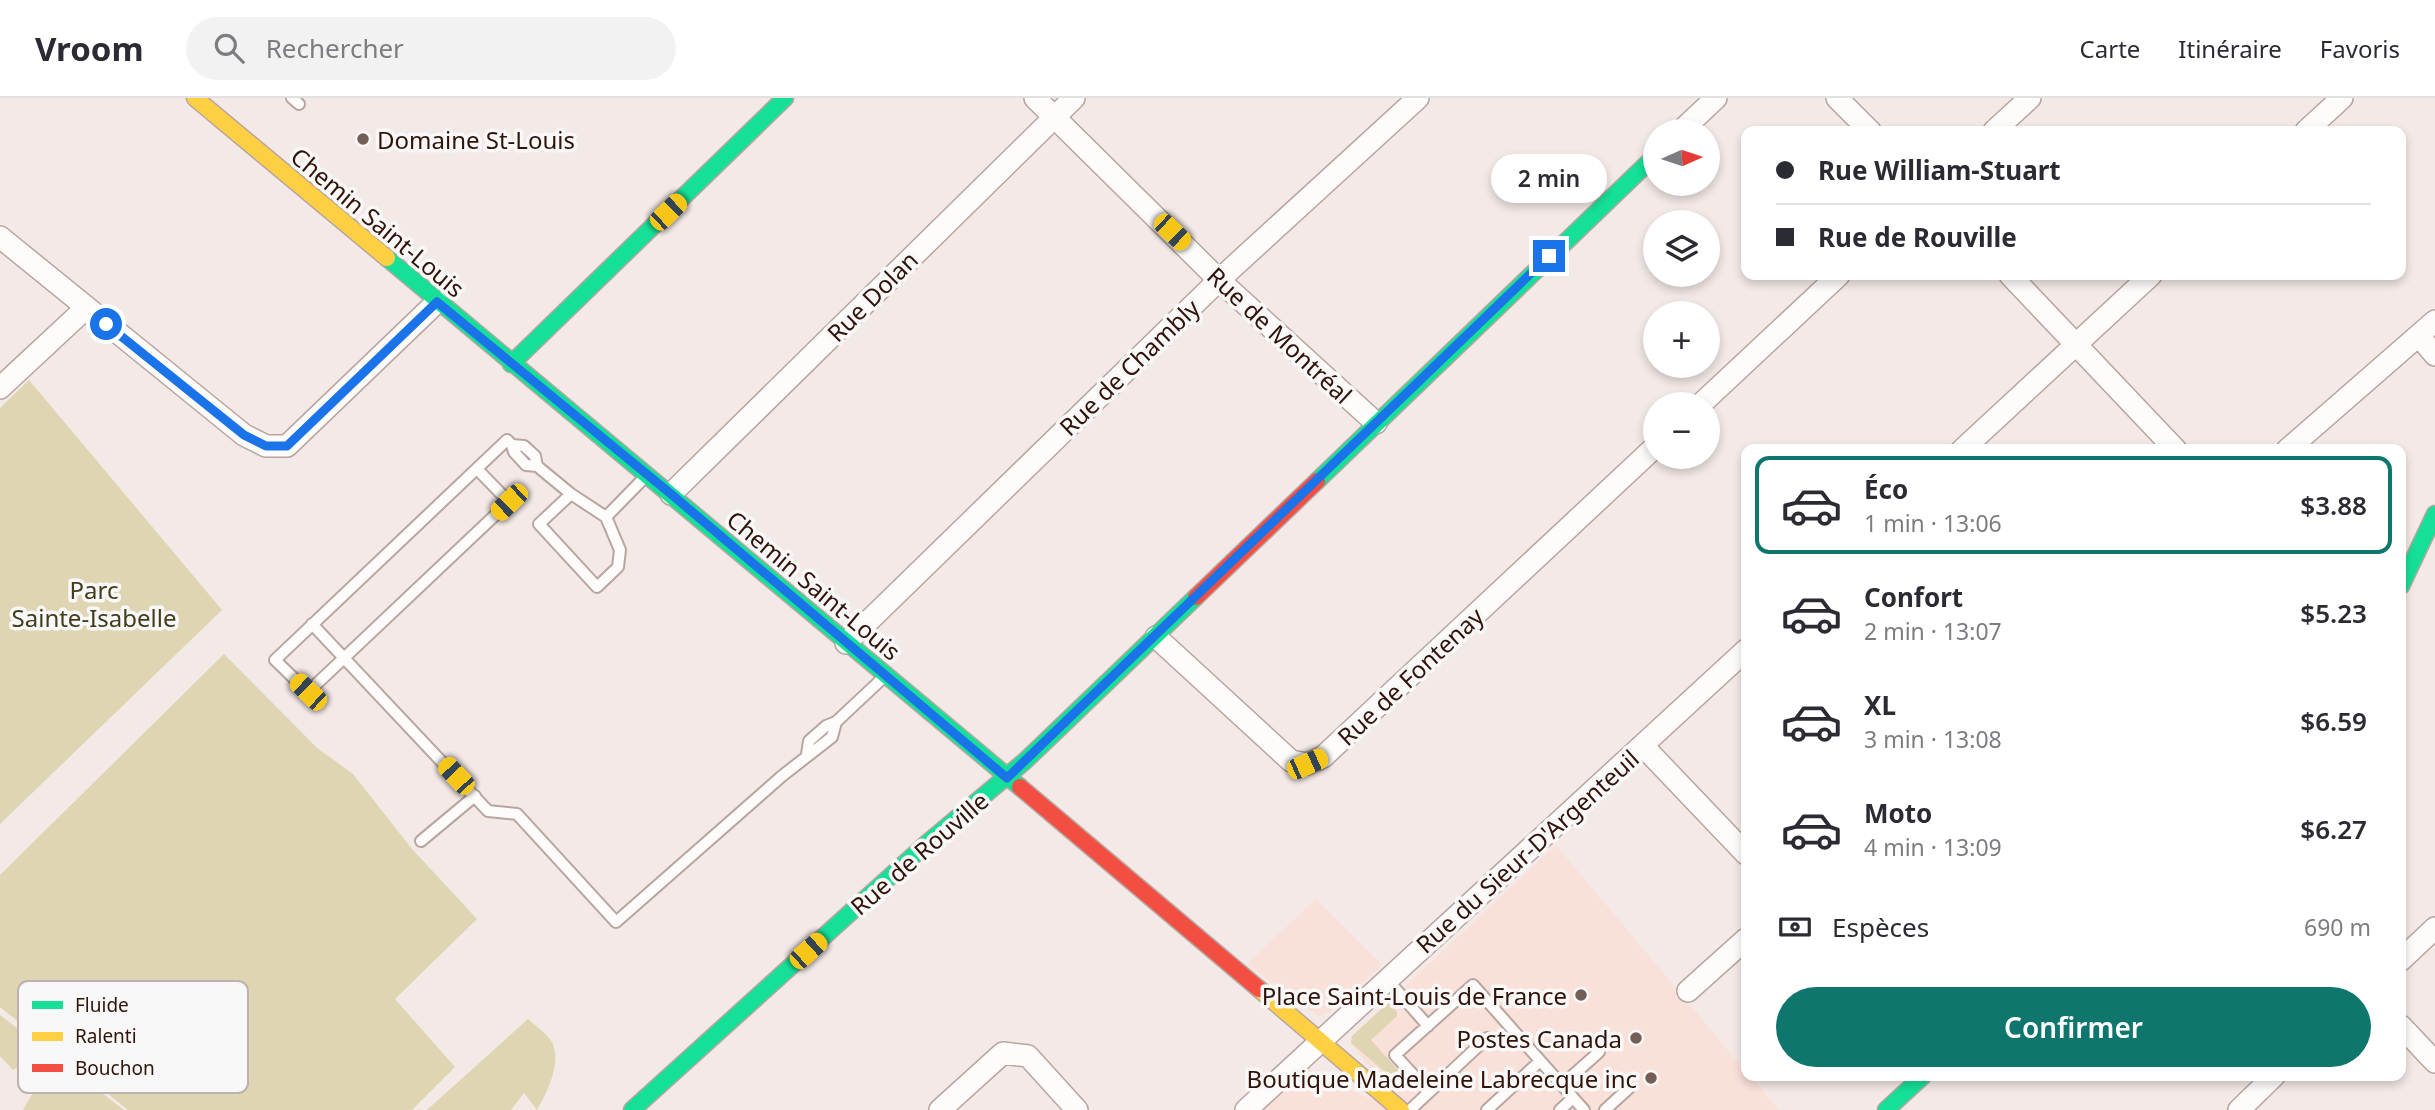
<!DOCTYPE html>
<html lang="fr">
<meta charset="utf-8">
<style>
:root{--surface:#fff;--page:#f2f2f3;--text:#2b2b33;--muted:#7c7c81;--line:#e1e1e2;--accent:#0f766e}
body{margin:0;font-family:"Noto Sans",sans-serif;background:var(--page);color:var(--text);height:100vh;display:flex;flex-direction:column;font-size:26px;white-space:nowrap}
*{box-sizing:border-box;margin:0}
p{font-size:23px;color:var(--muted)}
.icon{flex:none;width:38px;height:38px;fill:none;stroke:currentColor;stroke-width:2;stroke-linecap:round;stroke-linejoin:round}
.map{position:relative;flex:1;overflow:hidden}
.side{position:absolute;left:1741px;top:346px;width:665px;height:637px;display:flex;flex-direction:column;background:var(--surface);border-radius:14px;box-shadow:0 4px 10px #0003}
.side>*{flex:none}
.banner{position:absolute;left:1741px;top:28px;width:665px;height:154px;border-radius:14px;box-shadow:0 4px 10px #0003;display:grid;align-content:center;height:154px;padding:0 35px;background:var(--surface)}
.needle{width:46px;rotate:87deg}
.tools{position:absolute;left:1643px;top:21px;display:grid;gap:14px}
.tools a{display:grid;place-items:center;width:77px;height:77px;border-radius:50%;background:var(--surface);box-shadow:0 4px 10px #0003;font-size:35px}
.end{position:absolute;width:32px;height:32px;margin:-16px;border:9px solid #1a73e8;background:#fff;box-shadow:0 0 0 4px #fff}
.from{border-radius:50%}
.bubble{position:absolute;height:49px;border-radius:24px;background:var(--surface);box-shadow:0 4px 10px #0003;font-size:23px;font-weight:600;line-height:49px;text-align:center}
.car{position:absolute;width:21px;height:42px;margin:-21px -10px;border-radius:9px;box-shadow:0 0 5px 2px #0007;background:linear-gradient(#f5c518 24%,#345 0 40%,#f5c518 0 76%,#345 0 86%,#f5c518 0)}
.banner b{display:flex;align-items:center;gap:24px;height:66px;font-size:26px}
.banner b+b{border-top:2px solid var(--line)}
.banner i{width:18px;height:18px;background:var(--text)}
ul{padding:12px 0 0;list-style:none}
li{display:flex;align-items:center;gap:21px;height:98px;margin:0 14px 10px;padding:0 21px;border:4px solid transparent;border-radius:14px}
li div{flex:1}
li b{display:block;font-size:26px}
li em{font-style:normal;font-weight:600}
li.selected{border-color:var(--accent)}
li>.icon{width:63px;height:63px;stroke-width:1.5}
.pay{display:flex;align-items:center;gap:18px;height:77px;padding:0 35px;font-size:26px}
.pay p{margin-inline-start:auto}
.button{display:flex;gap:14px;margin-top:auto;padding:14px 35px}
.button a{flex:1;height:80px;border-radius:42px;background:var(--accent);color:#fff;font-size:28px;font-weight:600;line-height:80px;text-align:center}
header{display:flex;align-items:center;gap:42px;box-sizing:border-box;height:98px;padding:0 35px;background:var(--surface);border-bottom:2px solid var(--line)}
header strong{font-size:33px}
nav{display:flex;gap:38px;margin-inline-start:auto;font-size:24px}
.search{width:490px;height:63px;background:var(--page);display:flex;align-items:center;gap:18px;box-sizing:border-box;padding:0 24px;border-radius:38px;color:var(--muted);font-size:26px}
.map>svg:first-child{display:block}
.built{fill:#f9e0d8}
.green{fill:#dfd5b3}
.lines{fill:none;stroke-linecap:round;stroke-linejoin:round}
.lane-casing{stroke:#b9a5a0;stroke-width:14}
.street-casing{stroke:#b9a5a0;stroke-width:24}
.fast-casing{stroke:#b9a5a0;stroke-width:19}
.slow-casing{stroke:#b9a5a0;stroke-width:19}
.jam-casing{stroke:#b9a5a0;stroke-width:19}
.lane{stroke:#fdfcfb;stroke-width:10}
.street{stroke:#fdfcfb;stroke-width:21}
.fast{stroke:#16e098;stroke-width:16}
.slow{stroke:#ffcf43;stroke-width:16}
.jam{stroke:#f24e42;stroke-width:16}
.route{stroke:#1a73e8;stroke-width:9}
.poi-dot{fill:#755e56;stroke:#f8f8f8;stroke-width:2.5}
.labels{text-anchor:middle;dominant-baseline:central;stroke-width:7;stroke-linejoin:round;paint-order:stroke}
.poi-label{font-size:24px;fill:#311309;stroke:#f8f8f8;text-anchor:end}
.street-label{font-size:24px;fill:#311309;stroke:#f8f8f8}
.park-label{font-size:24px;fill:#433d1b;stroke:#f8f8f8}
.key{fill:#f8f8f8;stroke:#bcb3b0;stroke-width:2}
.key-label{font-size:19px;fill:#311309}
</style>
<header>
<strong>Vroom</strong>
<div class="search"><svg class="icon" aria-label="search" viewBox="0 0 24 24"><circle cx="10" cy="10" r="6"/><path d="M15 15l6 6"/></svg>Rechercher</div>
<nav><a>Carte</a><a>Itinéraire</a><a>Favoris</a></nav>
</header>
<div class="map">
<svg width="2435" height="1012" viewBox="0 0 2435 1012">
<rect width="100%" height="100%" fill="#f3e9e6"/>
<path class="built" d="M 1556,747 L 1746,974 L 1746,978 L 1750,978 L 1779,1012 L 1403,1012 L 1352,947 L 1352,938 Z
M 1316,801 L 1382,867 L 1331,913 L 1318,918 L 1247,866 Z
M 1298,962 L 1320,979 L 1396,1012 L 1246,1012 Z"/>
<path class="green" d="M 29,282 L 222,512 L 0,726 L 0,310 Z
M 224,556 L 317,650 L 353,676 L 412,751 L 477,821 L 395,901 L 455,969 L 412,1012 L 128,1012 L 0,909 L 0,777 Z
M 1389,904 L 1397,914 L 1397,918 L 1371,942 L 1408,983 L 1406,992 L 1351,945 L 1352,938 Z
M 0,917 L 124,1012 L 23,1012 L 40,982 L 25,965 L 13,972 L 0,958 Z
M 528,921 C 535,927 547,936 552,944 C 562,965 547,994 537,1012 L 524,995 L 511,1012 L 427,1012 Z"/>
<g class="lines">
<g class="lane-casing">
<path id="lane" d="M 292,0 L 299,6
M 537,368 L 535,358 L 524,348 L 512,347 L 514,354 L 526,367 L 537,368 L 571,396 L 606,419 L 620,452 L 618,469 L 597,489 L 539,426 L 571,396
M 477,371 L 509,404 L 308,594 L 275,562 L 507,342 L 512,347
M 606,419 L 646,378
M 312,526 L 488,713 L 517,716 L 616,824 L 782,678 L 832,639 L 836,624
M 807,656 L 809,643 L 826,628 L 836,624 L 884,579
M 421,743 L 475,698
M 1386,880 L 1428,928
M 1562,987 L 1599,954
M 1428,993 L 1395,957 L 1473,887 L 1584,1012
M 1410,1012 L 1487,940
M 1487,1012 L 1540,963
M 1560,1012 L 1573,1000
M 1605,1012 L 1629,990"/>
</g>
<g class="street-casing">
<path id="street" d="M 1035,0 L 1219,182 L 1376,325
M 1837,0 L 1870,33
M 1681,33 L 1716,0
M 1994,33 L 2030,0
M 2306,33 L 2342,0
M 0,139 L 244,337 L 266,348 L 287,348 L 437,204
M 2010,177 L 2176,352
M 2419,238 L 2435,257
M 0,290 L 86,210
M 1701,306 L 1839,177
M 1962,352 L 2151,177
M 2287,352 L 2435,223
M 671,396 L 1074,0
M 1156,539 L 1291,663 L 1307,666 L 1323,659 L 1656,348
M 846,545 L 1219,182 L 1418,0
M 1643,648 L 1746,756
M 2401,862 L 2435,830
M 1688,893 L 1746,841
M 2401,928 L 2435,964
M 940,1012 L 1003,955 L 1028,958 L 1077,1012
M 1246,1012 L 1746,552
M 2239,1012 L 2274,978"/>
</g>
<g class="fast-casing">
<path id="fast" d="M 387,160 L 1020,689
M 511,266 L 785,0
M 1317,383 L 1656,57
M 2401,488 L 2435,416
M 632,1012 L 925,747 L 1025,663 L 1196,499
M 1886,1012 L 1923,978"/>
</g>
<g class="slow-casing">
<path id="slow" d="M 195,0 L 387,160
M 1259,891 L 1401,1012"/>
</g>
<g class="jam-casing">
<path id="jam" d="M 1196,499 L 1317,383
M 1020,689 L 1259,891"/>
</g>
<use href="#lane" class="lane"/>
<use href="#street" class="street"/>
<use href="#fast" class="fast"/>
<use href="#slow" class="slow"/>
<use href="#jam" class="jam"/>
</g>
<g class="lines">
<path class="route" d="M 106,226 L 244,337 L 266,348 L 287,348 L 437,204 L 671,396 L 1007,680 L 1549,158"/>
</g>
<g class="poi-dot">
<circle cx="363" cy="41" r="7"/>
<circle cx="1581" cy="897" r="7"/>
<circle cx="1636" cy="940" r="7"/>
<circle cx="1651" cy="980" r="7"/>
</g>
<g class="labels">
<g class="poi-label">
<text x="377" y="41" text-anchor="start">Domaine St-Louis</text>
<text x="1567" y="897">Place Saint-Louis de France</text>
<text x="1622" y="940">Postes Canada</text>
<text x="1637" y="980">Boutique Madeleine Labrecque inc</text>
</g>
<g class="street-label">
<text transform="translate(378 124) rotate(40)">Chemin Saint-Louis</text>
<text transform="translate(872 198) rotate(-45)">Rue Dolan</text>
<text transform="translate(1280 237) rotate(43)">Rue de Montréal</text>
<text transform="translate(1129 269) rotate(-44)">Rue de Chambly</text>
<text transform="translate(814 487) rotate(40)">Chemin Saint-Louis</text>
<text transform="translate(1410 578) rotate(-43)">Rue de Fontenay</text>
<text transform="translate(1527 753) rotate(-42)">Rue du Sieur-D'Argenteuil</text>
<text transform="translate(919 755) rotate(-41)">Rue de Rouville</text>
</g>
<g class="park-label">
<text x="94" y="491">Parc<tspan x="94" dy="28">Sainte-Isabelle</tspan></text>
</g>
</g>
<rect x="18" y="883" width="230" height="112" rx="10" class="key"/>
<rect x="32" y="903" width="31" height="8" fill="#16e098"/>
<rect x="32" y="934" width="31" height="9" fill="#ffcf43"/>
<rect x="32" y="966" width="31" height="8" fill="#f24e42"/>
<g class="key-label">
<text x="75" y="914">Fluide</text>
<text x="75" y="945">Ralenti</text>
<text x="75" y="977">Bouchon</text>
</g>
</svg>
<div class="tools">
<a><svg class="needle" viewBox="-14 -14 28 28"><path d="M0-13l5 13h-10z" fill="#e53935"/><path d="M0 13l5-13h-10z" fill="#7c7c81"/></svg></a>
<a><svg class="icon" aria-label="layers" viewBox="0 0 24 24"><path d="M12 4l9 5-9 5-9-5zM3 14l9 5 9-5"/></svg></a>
<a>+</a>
<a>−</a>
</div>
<i class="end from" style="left:106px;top:226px"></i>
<i class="end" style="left:1549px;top:158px"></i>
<div class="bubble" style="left:1491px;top:56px;width:116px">2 min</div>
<i class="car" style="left:668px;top:114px;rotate:46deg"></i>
<i class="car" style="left:1172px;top:134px;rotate:134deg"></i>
<i class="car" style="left:509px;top:404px;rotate:226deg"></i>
<i class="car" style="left:308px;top:594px;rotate:314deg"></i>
<i class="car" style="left:1307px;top:666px;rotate:66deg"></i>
<i class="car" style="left:456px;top:678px;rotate:317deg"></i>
<i class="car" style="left:808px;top:853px;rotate:48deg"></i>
<div class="banner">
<b><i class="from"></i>Rue William-Stuart</b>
<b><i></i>Rue de Rouville</b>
</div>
<section class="side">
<ul>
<li class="selected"><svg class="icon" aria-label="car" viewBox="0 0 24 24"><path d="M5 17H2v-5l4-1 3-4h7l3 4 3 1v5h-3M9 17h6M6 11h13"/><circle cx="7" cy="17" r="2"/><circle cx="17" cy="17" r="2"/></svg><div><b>Éco</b><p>1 min · 13:06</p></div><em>$3.88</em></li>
<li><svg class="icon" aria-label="car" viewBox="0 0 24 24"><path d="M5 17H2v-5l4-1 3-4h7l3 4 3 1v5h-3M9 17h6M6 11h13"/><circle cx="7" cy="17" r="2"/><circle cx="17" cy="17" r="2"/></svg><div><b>Confort</b><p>2 min · 13:07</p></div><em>$5.23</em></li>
<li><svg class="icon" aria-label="car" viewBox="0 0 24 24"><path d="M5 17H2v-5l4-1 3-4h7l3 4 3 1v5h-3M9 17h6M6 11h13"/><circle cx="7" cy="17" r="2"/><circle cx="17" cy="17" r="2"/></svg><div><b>XL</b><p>3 min · 13:08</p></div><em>$6.59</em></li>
<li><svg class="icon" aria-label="car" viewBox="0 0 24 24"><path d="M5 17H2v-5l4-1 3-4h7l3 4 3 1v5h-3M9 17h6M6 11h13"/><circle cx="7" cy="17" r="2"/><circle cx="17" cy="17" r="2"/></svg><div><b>Moto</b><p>4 min · 13:09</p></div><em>$6.27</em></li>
</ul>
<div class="pay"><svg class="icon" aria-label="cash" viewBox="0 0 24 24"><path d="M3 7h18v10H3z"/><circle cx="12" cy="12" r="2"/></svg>Espèces<p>690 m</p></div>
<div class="button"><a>Confirmer</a></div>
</section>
</div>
